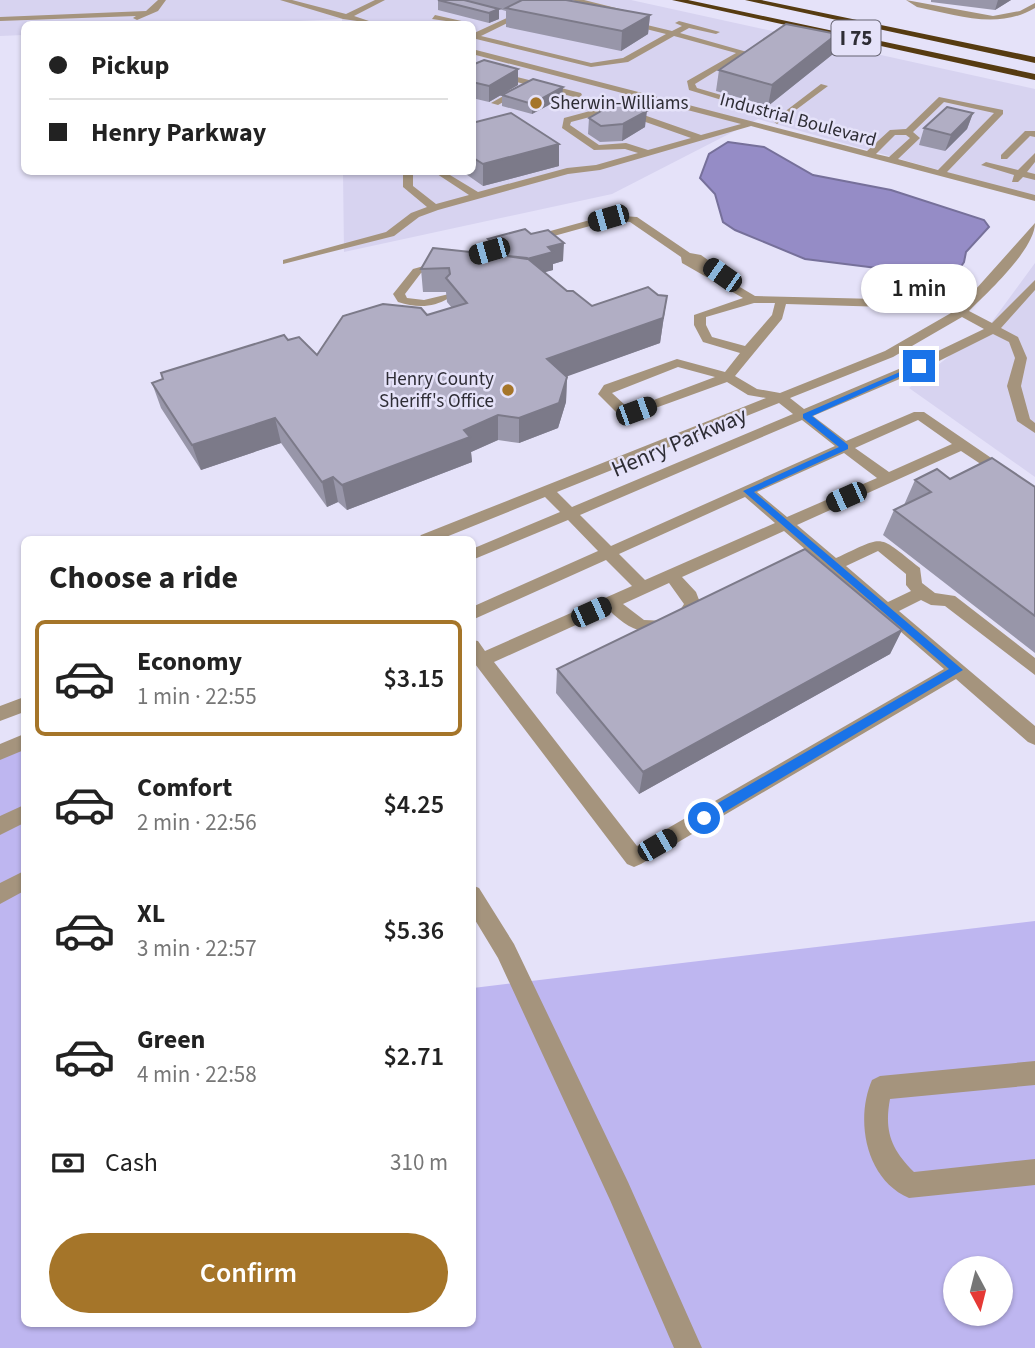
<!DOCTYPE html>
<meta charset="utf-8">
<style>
:root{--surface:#fff;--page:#f2f2f2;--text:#222;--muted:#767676;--line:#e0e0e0;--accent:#a57529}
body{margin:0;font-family:"Source Sans 3",sans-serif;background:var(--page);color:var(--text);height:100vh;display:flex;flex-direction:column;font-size:26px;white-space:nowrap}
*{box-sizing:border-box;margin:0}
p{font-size:23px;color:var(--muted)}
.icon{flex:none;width:38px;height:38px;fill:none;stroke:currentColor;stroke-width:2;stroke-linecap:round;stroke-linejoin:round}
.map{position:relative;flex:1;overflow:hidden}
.panel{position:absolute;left:21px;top:536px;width:455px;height:791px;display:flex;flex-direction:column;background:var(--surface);border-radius:10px;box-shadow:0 2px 5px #0004}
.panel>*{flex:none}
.guide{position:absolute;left:21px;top:21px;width:455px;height:154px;border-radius:10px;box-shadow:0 2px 5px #0004;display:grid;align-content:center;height:154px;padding:0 28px;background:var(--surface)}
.needle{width:46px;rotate:173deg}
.buttons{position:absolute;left:943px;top:1256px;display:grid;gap:14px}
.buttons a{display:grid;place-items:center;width:70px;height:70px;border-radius:50%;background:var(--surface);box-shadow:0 2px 5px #0004;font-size:35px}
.end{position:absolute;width:32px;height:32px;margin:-16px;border:9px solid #1a73e8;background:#fff;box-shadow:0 0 0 4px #fff}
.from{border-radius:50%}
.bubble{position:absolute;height:49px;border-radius:24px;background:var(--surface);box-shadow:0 2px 5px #0004;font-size:23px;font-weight:600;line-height:49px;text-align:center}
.car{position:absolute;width:21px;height:42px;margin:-21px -10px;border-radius:9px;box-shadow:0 0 5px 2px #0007;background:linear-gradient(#222 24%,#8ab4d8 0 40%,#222 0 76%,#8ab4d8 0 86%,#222 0)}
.guide b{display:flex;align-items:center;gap:24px;height:66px;font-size:26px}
.guide b+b{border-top:2px solid var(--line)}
.guide i{width:18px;height:18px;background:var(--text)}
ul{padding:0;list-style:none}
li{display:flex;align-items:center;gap:21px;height:116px;margin:0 14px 10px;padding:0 14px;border:4px solid transparent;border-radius:10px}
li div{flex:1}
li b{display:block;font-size:26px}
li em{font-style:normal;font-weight:600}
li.selected{border-color:var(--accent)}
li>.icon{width:63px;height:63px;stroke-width:1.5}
h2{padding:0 28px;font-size:32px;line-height:84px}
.pay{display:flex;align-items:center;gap:18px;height:77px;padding:0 28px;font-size:26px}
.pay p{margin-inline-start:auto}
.primary-button{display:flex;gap:14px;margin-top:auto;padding:14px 28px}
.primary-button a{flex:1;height:80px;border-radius:42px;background:var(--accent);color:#fff;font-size:28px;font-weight:600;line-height:80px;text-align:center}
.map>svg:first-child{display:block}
.built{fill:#d7d3f0}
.green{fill:#beb6f0;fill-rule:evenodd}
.water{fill:#958cc6;stroke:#76709a;stroke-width:2}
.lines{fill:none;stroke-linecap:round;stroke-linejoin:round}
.minor{fill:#a5947d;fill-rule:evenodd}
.highway{fill:#563b11;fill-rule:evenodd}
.wall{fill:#9896a9}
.shaded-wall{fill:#7c7a89}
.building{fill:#b1aec4;stroke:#7c7a89;stroke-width:2}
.route{fill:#1a73e8}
.poi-dot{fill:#a57529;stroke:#e5e2f9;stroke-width:2.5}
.labels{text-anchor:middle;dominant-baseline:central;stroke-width:5;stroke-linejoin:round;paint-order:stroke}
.far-poi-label{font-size:19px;fill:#2e2d35;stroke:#e5e2f9;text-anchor:start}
.far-street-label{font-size:19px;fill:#2e2d35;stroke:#e5e2f9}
.shield{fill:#e5e2f9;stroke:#656370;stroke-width:2}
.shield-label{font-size:21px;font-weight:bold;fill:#2e2d35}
.street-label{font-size:23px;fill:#2e2d35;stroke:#e5e2f9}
</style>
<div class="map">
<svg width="1035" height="1348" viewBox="0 0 1035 1348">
<rect width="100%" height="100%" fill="#e5e2f9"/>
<path class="built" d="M 0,0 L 631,0 L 1035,89 L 1035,197 L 758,119 L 612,194 L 344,252 L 343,172 L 472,172 L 472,24 L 342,24 L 342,19 L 234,24 L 24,24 L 24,35 L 0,36 Z
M 1035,263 L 1035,477 L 909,388 L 991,323 Z"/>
<path class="green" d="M 24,737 L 24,1323 L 472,1323 L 473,988 L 1035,921 L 1035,1348 L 0,1348 L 0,747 ZM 956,1269 L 1001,1269 L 1001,1314 L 956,1314 Z"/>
<path class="water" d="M 728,142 L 764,147 L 813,175 L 891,190 L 984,220 L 989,227 L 966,252 L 964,262 L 958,271 L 941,276 L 805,259 L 735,230 L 723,222 L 715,194 L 700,178 L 709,154 Z"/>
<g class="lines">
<path class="minor" d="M 158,0 L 166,0 L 158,11 L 137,20 L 133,18 L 136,16 L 0,21 L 0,17 L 146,11 Z
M 280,0 L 292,0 L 346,14 L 375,0 L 385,0 L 354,16 L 378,24 L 343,19 Z
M 539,0 L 552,1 L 481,36 L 591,63 L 623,58 L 666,34 L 622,23 L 622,19 L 672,31 L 682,26 L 675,23 L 679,21 L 720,32 L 716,34 L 689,28 L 680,33 L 747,52 L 695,84 L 697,88 L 783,113 L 821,84 L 828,86 L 777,124 L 773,121 L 777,117 L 689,90 L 687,81 L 736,53 L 674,36 L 628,62 L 591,67 L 472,38 L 472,34 L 541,2 Z
M 571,0 L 584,0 L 632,12 L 628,14 Z
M 906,0 L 993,16 L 1020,11 L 1035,3 L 1035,8 C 998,30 956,15 917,7 Z
M 435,15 L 466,22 L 467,24 L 432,19 Z
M 472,49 L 867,151 L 890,130 L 906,129 L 939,97 L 1003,110 L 1003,114 L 947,172 L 1035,195 L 1035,201 L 751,126 L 600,170 L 568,174 L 438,210 L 419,217 L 394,236 L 283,264 L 283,260 L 386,232 L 411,213 L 427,207 L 403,187 L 403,172 L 413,172 L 413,186 L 436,204 L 469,195 L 434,172 L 445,172 L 478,192 L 567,168 L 596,165 L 638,153 L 625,149 L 594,150 L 562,128 L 564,118 L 605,107 L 621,107 L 701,135 L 741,124 L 472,54 ZM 944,102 L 994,113 L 938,170 L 898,159 L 920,138 L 913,132 ZM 605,113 L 620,113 L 691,138 L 648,150 L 626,143 L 599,145 L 570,125 L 571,122 ZM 895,135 L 906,135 L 910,138 L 889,157 L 876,154 Z
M 497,72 L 581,93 L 582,95 L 578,98 L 494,76 Z
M 519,87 L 526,89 L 498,105 L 491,103 Z
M 1025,131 L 1035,131 L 1035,137 L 1030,136 L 1007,159 L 1001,159 L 1001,155 Z
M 1035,153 L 1035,162 L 1027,172 L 1035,174 L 1035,180 L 1023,177 L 1018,182 L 1012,182 L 1014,175 L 981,165 L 986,162 L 1018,170 Z
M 608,215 L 637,217 L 690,253 L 701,255 L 726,273 L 728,280 L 755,296 L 920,300 L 959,308 L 1035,223 C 1035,249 988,292 969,311 L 992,323 L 1035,280 L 1035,290 L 1001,328 L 1018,337 L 1027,358 L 1021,386 L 1030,419 L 1035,423 L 1035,433 L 1017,421 L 1007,386 L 1015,358 L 1009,342 L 993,334 L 923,369 L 813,416 L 846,441 L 914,412 L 924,412 L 1035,488 L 1035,500 L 961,451 L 797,525 L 836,558 C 886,535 876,533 920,568 L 922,583 L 935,593 L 955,596 L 1035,658 L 1035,675 L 945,606 L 931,605 L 921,600 L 899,611 L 1035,726 L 1035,745 L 1028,742 L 956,679 L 641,864 L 634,867 L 627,864 L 472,660 L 472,640 L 478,641 L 485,651 L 632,586 L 606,560 L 472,620 L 472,607 L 598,551 L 568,520 L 472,560 L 472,549 L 560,512 L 545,497 L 441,539 L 418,539 L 421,535 L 766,398 L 748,395 L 727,382 L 636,415 L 617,413 L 598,394 L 604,385 L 677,359 L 725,372 L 740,353 L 703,342 L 694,325 L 694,315 L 743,298 L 682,263 L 681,257 L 630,222 L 608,221 L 421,273 L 405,294 L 407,298 L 424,300 L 449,294 L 449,298 C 432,308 417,308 398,302 L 393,294 L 413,269 ZM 754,303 L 775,303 L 772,315 L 745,346 L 712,337 L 706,325 L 706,317 ZM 786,304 L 920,308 L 951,313 L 885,351 L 780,393 L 757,389 L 735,376 L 782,319 ZM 962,317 L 984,329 L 913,363 L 804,409 L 790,398 L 893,357 ZM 678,367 L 715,377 L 635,407 L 626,406 L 612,393 ZM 779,403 L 793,414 L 572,507 L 557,492 ZM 802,420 L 835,446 L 611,546 L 580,515 ZM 918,420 L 952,444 L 889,472 L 855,448 ZM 844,453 L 877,478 L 787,517 L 757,492 ZM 745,497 L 775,523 L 645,580 L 619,554 ZM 784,531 L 944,669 L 637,846 L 494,662 L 609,610 C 626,627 642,637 667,629 L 669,625 L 667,621 L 644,620 L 623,604 L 669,583 L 684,604 L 677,615 L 679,619 L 691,619 L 701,605 L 696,592 L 682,577 ZM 878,551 L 906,574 L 906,585 L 911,591 L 888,602 L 846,566 Z
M 24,697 L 24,712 L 0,721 L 0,706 Z
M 24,734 L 24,750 L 0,760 L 0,744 Z
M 24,805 L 24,823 L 0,835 L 0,816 Z
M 24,871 L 24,891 L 0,904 L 0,883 Z
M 472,885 L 479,888 L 514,944 L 628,1182 L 702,1348 L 674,1348 L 610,1200 L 498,958 L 472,915 Z
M 1035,1061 L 1035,1085 L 890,1099 C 884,1131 891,1149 914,1172 L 1035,1159 L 1035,1185 L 909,1198 C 865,1179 855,1119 872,1080 L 880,1076 Z"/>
<path class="highway" d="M 672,0 L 688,0 L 1035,74 L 1035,80 Z
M 745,0 L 761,0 L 1035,57 L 1035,63 Z"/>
</g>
<path class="wall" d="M 438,0 L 566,0 L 650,15 L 648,34 L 621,51 L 506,27 L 506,11 L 499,9 L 499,19 L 489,23 L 438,10 Z
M 931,0 L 1011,0 L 995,10 L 931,2 Z
M 833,54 L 768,106 L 716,91 L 719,70 Z
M 472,65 L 518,85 L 489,102 L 472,98 Z
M 502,95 L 562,98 L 532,114 L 502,106 Z
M 973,113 L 967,129 L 945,151 L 919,145 L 924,128 Z
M 589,118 L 645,127 L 622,141 L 600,142 L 588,134 Z
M 472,123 L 559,144 L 559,166 L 483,186 L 463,172 L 472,172 Z
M 488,239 L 563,261 L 553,264 L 553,270 L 544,272 L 567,291 L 592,306 L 658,295 L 667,296 L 660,343 L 566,376 L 567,377 L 566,402 L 558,428 L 519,443 L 498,440 L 471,452 L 472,462 L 347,510 L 338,502 L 327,507 L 281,443 L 201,470 L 161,408 L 152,383 L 163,379 L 161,373 L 288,340 L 317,355 L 452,308 L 447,302 L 446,292 L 423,292 L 421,269 L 489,254 Z
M 950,479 L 1035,487 L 1035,653 L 883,535 L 894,510 L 904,505 L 915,480 Z
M 902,630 L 890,654 L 639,794 L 556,693 L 557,669 Z"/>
<path class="shaded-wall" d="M 998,0 L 1011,0 L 995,10 Z
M 499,9 L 499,19 L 489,23 L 489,13 Z
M 650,15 L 648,34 L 621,51 L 622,31 Z
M 837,34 L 833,54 L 768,106 L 772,85 Z
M 518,69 L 518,85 L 489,102 L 489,86 Z
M 563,87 L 562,98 L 532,114 L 532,104 Z
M 647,111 L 645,127 L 622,141 L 623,124 Z
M 973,113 L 967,129 L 945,151 L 951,135 Z
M 559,144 L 559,166 L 483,186 L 483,164 Z
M 564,243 L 563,261 L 553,264 L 553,270 L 513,281 L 513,262 L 548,247 Z
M 667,296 L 660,343 L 546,384 L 547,359 Z
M 567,377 L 566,402 L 558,428 L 519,443 L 519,418 Z
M 498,415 L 498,440 L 471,452 L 472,462 L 347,510 L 342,485 Z
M 275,418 L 281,443 L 201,470 L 192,445 Z
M 333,477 L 338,502 L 327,507 L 322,482 Z
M 902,630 L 890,654 L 639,794 L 643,772 Z"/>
<path class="building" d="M 438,0 L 464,0 L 499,9 L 489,13 Z
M 522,0 L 566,0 L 650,15 L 622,31 L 506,8 Z
M 786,24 L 837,34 L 772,85 L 719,70 Z
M 484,60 L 518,69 L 489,86 L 472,82 L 472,65 Z
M 533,79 L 563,87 L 532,104 L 502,95 Z
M 617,102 L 647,111 L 623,124 L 601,126 L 589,118 Z
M 947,107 L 973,113 L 951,135 L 924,128 Z
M 511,113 L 559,144 L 483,164 L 472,157 L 472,123 Z
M 525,229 L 531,234 L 548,230 L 564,243 L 548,247 L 553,252 L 527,259 L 507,256 L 488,239 Z
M 433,248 L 527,258 L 567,291 L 573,291 L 592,306 L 648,287 L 658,295 L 667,296 L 663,318 L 547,359 L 567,377 L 559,403 L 519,418 L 498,415 L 464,430 L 470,437 L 342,485 L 333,477 L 322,482 L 275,418 L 192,445 L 152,383 L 163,379 L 161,373 L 284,335 L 288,340 L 299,337 L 317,355 L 343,316 L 383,304 L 421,308 L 427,315 L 467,303 L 446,278 L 450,274 L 449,268 L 421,269 Z
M 992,458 L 1035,487 L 1035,616 L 894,510 L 931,492 L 915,480 L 937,469 L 950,479 Z
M 805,549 L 902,630 L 643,772 L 557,669 Z"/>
<path class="route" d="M 916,365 L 923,366 L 812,416 L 848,445 L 848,449 L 754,492 L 963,670 L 708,822 L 699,822 L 699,814 L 949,669 L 743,491 L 839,447 L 803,418 L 803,414 Z"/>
<g class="poi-dot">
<circle cx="536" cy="103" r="7"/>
<circle cx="508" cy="390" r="7"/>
</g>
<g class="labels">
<g class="far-poi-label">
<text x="550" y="103">Sherwin-Williams</text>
<text x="494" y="379" text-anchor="end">Henry County<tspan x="494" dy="22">Sheriff's Office</tspan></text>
</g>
<g class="far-street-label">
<text transform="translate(798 120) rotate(15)">Industrial Boulevard</text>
</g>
<rect class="shield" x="831.5" y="20.5" width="49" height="35" rx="5"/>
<g class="shield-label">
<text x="856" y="38">I 75</text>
</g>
<g class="street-label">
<text transform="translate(679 442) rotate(-23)">Henry Parkway</text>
</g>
</g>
</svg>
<div class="buttons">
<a><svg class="needle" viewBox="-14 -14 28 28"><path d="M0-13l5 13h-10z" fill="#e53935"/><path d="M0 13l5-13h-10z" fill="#767676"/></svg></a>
</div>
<i class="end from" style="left:704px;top:818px"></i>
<i class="end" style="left:919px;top:366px"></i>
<div class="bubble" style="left:861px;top:264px;width:116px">1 min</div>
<i class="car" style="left:608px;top:218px;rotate:254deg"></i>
<i class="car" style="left:489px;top:251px;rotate:254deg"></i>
<i class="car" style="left:722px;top:275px;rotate:305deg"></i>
<i class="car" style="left:636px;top:411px;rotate:70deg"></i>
<i class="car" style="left:846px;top:497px;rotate:246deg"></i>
<i class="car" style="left:591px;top:612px;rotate:66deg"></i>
<i class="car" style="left:657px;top:845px;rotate:60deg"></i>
<div class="guide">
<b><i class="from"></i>Pickup</b>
<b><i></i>Henry Parkway</b>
</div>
<section class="panel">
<h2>Choose a ride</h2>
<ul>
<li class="selected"><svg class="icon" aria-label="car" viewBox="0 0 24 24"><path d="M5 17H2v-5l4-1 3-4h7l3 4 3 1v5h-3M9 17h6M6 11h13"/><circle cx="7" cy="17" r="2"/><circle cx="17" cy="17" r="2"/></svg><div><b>Economy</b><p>1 min · 22:55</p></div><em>$3.15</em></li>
<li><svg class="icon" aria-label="car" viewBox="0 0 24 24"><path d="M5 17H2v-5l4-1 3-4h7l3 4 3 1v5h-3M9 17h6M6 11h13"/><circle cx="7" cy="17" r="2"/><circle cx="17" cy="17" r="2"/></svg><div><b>Comfort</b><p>2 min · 22:56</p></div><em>$4.25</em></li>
<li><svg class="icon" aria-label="car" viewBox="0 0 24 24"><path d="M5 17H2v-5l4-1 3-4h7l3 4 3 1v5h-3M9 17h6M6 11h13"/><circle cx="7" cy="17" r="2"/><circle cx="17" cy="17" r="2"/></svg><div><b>XL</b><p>3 min · 22:57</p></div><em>$5.36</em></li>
<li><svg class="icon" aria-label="car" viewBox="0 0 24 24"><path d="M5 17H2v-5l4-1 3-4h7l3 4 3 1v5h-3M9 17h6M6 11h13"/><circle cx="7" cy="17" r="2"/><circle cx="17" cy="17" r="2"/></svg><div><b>Green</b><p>4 min · 22:58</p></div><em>$2.71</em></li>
</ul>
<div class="pay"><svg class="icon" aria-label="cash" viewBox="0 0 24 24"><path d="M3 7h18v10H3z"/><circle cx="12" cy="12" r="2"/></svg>Cash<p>310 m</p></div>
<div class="primary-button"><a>Confirm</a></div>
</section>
</div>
